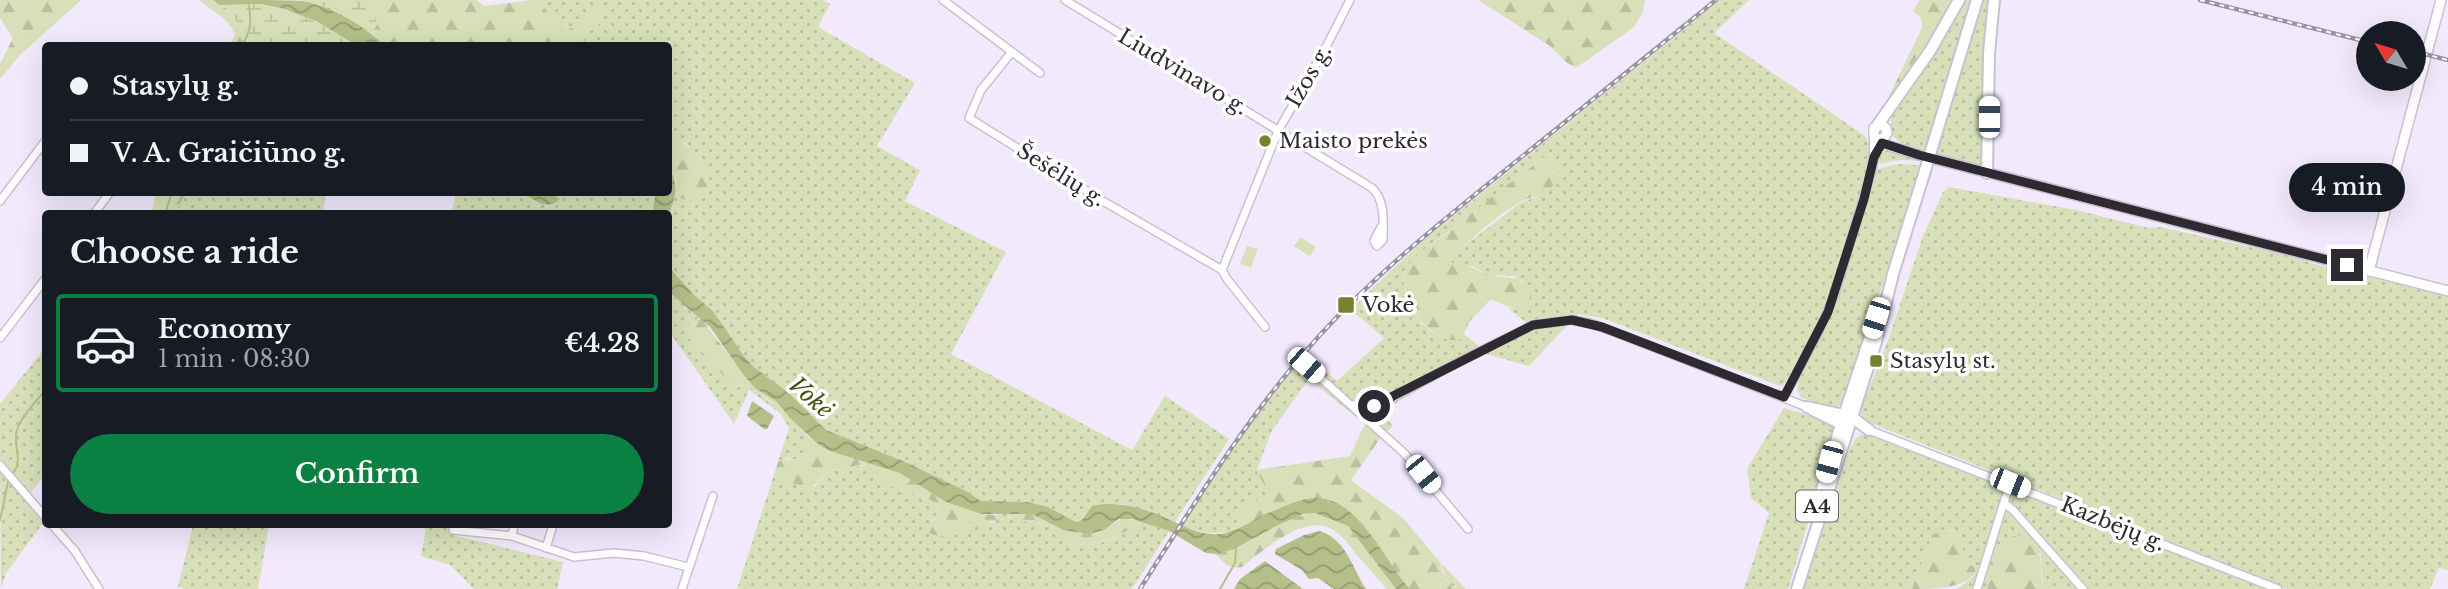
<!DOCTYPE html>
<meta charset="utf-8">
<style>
:root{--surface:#171b24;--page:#242831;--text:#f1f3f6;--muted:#9ea1a6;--line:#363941;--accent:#0b8043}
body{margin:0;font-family:"Libre Baskerville",serif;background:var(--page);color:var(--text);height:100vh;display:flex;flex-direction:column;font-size:26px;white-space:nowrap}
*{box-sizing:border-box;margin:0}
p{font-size:23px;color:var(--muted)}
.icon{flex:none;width:38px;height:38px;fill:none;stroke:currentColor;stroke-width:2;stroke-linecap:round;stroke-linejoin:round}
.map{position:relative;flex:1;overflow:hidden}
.side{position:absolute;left:42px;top:210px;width:630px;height:318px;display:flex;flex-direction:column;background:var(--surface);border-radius:7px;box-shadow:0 7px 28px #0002}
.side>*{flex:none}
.hud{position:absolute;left:42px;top:42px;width:630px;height:154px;border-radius:7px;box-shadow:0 7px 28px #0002;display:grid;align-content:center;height:154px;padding:0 28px;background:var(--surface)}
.needle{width:46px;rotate:308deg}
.fabs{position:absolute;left:2356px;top:21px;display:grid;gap:14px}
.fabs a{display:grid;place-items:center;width:70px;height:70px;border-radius:50%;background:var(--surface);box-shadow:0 7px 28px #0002;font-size:35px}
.end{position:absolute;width:32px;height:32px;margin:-16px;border:9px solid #2e2a31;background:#fff;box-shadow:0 0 0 4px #fff}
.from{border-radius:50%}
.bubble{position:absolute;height:49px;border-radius:24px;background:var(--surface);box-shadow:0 7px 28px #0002;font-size:23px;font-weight:600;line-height:49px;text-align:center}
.car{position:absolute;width:21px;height:42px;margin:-21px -10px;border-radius:9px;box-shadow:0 0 5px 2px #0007;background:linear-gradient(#fff 24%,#345 0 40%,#fff 0 76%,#345 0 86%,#fff 0)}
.hud b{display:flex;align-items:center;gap:24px;height:66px;font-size:26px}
.hud b+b{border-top:2px solid var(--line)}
.hud i{width:18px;height:18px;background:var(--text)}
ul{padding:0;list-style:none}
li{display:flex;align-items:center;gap:21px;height:98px;margin:0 14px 10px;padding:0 14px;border:4px solid transparent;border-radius:7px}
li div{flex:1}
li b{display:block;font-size:26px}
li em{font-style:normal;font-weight:600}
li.active{border-color:var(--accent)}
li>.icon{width:63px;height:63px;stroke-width:1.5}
h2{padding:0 28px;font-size:32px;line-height:84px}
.action{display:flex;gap:14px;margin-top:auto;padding:14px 28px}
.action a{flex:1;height:80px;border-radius:42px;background:var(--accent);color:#fff;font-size:28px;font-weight:600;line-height:80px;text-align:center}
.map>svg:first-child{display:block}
.grass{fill:url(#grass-dots);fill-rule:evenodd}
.forest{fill:url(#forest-firs)}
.wetland{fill:url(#wetland-marsh)}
.park{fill:url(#park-crowns)}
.pitch{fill:#d7e0b9}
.water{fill:url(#water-waves)}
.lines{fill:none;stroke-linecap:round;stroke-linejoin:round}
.stream{stroke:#b4bf89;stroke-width:2}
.minor-casing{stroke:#cac0d3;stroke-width:10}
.major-casing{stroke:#cac0d3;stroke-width:12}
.highway-casing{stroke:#cac0d3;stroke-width:14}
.minor{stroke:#fff;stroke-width:7}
.major{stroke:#fff;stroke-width:9}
.highway{stroke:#fff;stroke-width:10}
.rail-casing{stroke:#9a93a1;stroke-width:4.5}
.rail{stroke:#fff;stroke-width:2;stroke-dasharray:5;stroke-linecap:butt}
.highway-bridge-casing{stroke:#cac0d3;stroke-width:14;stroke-linecap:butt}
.highway-bridge{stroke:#fff;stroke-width:10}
.route{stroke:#2e2a31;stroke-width:9}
.poi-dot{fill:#758330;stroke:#fff;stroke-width:2.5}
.labels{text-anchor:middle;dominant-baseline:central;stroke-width:7;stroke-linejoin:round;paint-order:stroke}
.shield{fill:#fff;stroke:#6d6a6f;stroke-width:2}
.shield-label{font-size:19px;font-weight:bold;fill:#2e2a31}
.street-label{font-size:21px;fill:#2e2a31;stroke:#fff}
.poi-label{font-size:21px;fill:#2e2a31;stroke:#fff;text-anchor:start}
.water-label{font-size:23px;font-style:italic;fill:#475014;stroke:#fff}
</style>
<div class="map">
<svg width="2448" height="589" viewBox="0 0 2448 589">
<defs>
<pattern id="grass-dots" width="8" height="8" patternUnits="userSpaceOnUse" patternTransform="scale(1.75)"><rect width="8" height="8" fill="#d7e0b9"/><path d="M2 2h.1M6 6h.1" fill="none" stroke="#b9c0a0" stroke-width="1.8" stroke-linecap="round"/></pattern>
<pattern id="forest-firs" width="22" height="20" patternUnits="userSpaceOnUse" patternTransform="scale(1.75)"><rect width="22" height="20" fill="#d7e0b9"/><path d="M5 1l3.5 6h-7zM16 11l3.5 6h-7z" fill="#b9c0a0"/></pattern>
<pattern id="wetland-marsh" width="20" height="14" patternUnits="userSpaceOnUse" patternTransform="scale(1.75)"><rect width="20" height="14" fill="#d7e0b9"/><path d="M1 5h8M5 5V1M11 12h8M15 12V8" fill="none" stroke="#b9c0a0"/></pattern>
<pattern id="park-crowns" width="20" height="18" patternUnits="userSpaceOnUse" patternTransform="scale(1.75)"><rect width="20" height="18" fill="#d7e0b9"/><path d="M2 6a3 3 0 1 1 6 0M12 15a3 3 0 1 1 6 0" fill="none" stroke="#b9c0a0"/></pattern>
<pattern id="water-waves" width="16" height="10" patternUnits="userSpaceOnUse" patternTransform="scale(1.75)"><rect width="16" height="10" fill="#b4bf89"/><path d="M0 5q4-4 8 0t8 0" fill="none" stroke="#939b71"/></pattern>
</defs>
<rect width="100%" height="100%" fill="#f3e9fd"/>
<path class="grass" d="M 532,0 L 823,0 L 830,4 L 818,27 L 915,83 L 877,146 L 920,170 L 905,201 L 1006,252 L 951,354 L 1132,450 L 1165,396 L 1229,439 L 1175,522 L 1123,504 L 1092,506 L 1082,520 L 1076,522 L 1046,506 L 1027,502 L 981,501 L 966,491 L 903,461 L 826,430 L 788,392 L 754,367 L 744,356 L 713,311 L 693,294 L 669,267 L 669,214 L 675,197 L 689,201 L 687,144 L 669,138 L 668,46 L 584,45 L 587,33 L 601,23 L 599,9 L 568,30 L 562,30 L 541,4 Z
M 1720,0 L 1749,0 L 1714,33 L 1864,135 L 1871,146 L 1865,182 L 1832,292 L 1823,314 L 1784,385 L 1780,386 L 1602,318 L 1578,314 L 1529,366 L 1483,353 L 1382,411 L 1393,426 L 1381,437 L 1309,379 L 1271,432 L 1257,470 L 1269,494 L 1259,500 L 1247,502 L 1232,531 C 1213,535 1200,533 1182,526 C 1220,466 1259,410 1305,356 L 1337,381 L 1384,338 L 1350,309 L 1424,240 ZM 1548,154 L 1552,155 L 1559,168 L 1557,178 L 1550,188 L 1539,196 L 1520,203 L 1451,256 L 1451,262 L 1456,265 L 1472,266 L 1489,275 L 1514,276 L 1523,282 L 1516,309 L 1508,308 L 1528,324 L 1480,347 L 1464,334 L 1459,340 C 1441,340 1423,329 1415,313 C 1410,303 1400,283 1405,271 C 1412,256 1440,238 1453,228 C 1485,203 1516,178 1548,154 Z
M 1963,0 L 1971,0 L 1924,152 L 1904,146 L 1891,135 L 1891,118 Z
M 1983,0 L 1991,0 L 1984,164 L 1978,166 L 1936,155 Z
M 1887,150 L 1891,150 L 1921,161 L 1901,160 L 1876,164 L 1880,153 Z
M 1897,164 L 1920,165 L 1846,401 L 1836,408 L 1801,398 L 1797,389 L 1799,379 L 1835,303 L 1875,170 Z
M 1949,187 L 2076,210 L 2149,228 L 2160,227 L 2296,257 L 2310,263 L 2448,296 L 2448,570 L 2439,568 L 2430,589 L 2287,589 L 1863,420 L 1861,409 L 1887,343 L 1923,236 L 1943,192 Z
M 508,192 L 514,195 L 523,193 L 537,203 L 555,194 L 550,193 L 655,193 L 653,213 L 451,214 L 456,193 Z
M 186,193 L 186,192 L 326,193 L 323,213 L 175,213 Z
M 668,292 L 701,318 L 696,319 L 734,385 L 748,386 L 772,403 L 776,400 L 807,435 L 805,438 L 810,451 C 805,462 796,459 785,458 L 814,487 L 829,471 C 842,472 856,463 868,466 C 880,470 886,485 899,490 C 913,496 934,493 941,512 L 940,515 L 930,522 L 964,529 L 969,522 L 992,523 L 996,520 L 996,515 L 1008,513 L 1009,517 C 1020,524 1030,519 1041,524 C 1052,529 1058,538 1070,542 C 1094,552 1123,534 1143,522 L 1169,531 L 1132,589 L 737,589 L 789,428 L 781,414 L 749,390 L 734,424 L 669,331 Z
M 45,348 L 45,474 L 30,494 L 0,459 L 0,404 Z
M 1784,408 L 1826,420 L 1832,424 L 1835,433 L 1788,589 L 1744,589 L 1769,513 L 1751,498 L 1747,469 Z
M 1861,435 L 1867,435 L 1954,465 L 2265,589 L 2043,589 L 2041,554 L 2001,543 L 1987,589 L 1957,589 L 1973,577 L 1976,571 L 1974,567 L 1963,559 L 1952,531 L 1940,531 L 1932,535 L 1912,589 L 1804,589 L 1850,448 L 1856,438 Z
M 0,470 L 43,523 L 6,573 L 1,589 Z
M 193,525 L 269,525 L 258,589 L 186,589 L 178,587 Z
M 412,525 L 450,525 L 449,534 L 563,562 L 557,589 L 474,589 L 450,565 L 421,556 L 426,529 Z
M 1440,565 L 1444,566 L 1466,589 L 1452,589 Z"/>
<path class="forest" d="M 0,0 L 81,0 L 20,55 L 0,79 L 0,64 L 12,40 L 11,35 L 0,18 Z
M 200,0 L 213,0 L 235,19 L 250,45 L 228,45 L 235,36 C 230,17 212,13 200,0 Z
M 372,0 L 476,0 L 485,6 L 532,0 L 541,4 L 563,30 L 568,30 L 599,9 L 603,10 L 601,23 L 587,33 L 584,45 L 384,46 L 372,34 L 377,24 Z
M 1478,0 L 1645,0 L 1643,12 L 1634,27 L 1576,68 L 1566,62 L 1550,46 Z
M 1920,0 L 1955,0 L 1927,50 L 1889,102 L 1889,96 L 1922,28 L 1921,18 L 1913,11 Z
M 669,138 C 695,146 698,154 709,179 L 706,191 L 689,201 L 675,197 L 676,180 L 669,169 Z
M 1548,154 L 1557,159 C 1560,170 1559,180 1550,189 C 1541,197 1530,197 1520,202 C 1496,216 1473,238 1451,257 L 1451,262 L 1456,265 L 1464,264 L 1489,275 L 1519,279 L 1531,293 C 1524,320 1506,305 1491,299 L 1469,322 L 1464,334 L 1459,340 C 1444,342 1432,332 1422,322 C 1412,313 1399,281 1406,268 C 1414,254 1434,243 1447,233 C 1480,206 1514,180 1548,154 Z
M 155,193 L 155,192 L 186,193 L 175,213 L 152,213 Z
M 701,318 L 742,373 L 760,392 L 776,400 L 773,403 L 748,386 L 734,385 L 693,346 L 688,335 L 688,326 L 693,321 Z
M 1365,424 L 1381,437 L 1351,480 L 1404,519 L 1443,566 L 1440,565 C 1441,573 1449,581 1452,589 L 1410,589 C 1381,558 1373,526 1334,502 L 1253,520 L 1232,531 L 1247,502 L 1259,500 L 1269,494 L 1256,470 L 1350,456 Z
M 807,435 L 819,445 L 900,473 L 946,502 L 981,514 L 996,515 L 996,520 L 988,523 L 969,522 C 966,526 965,530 961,533 C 954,538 936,536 929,533 L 927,526 L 940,515 L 939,506 C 921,490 909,497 893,487 C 883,481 876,466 862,465 C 851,465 841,472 829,471 L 810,489 L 779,479 L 776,468 L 778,462 C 789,456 804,465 810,451 L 805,438 Z
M 1008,513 L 1032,514 L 1057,527 L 1089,534 L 1104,530 L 1123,518 L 1143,522 C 1122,534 1091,553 1066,542 C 1056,537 1050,527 1039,523 C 1031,520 1021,523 1012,520 Z
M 1315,513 L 1348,526 L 1396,589 L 1386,589 C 1378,578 1370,570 1361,560 C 1352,550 1344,536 1332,529 C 1304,513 1263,551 1242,567 C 1230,569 1223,563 1216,554 C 1251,544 1279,516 1315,513 Z
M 1940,531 C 1964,531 1964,538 1963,559 L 1974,567 L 1976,572 C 1964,589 1934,589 1912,589 L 1932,535 Z
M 2024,535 C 2046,553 2039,564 2043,589 L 1987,589 L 2001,543 L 2010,537 Z"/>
<path class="wetland" d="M 300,0 L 372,0 L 377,24 L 372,34 L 344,17 Z
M 261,4 C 296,11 327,24 356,45 L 250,45 L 235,19 L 219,5 Z"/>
<path class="park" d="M 1247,246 L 1258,249 L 1251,268 L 1240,264 Z"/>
<path class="pitch" d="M 1300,237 L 1316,247 L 1310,256 L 1294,246 Z"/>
<path class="water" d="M 213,0 C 238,0 280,0 302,1 C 332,7 362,24 384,45 L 356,45 L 318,22 L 284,9 L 261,4 L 219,5 Z
M 669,169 C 680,184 675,198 669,214 L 653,213 L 655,193 L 668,192 Z
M 523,193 L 550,193 L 560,199 C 547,211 535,201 523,193 Z
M 669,267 L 693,294 L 713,311 L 744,356 L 754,367 L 788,392 L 826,430 L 903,461 L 966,491 L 981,501 L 1027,502 L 1046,506 L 1076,522 L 1082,520 L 1092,506 C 1119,500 1146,509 1170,520 C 1184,526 1196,533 1211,534 C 1232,536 1247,522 1266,514 C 1279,509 1292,502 1306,499 C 1356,488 1383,561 1410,589 L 1396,589 L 1348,526 L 1315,513 L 1303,514 L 1276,526 L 1234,549 L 1216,554 L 1206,553 L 1169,531 L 1132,519 L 1119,519 L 1104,530 L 1089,534 L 1063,530 L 1032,514 L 981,514 L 946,502 L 900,473 L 830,451 L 819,445 L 790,418 L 776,401 L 756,389 L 742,373 L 710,327 L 669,292 Z
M 752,401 L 774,416 L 767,429 L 764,429 L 747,416 Z
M 1320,531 C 1347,540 1352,568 1366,589 L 1334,589 L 1318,578 L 1309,579 L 1302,570 L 1275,554 L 1276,549 L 1304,535 Z
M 1265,561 L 1303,589 L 1234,589 L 1240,579 Z"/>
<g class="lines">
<path class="stream" d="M 241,46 C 253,30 251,18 248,0
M 165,214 L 172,192
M 13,473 C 24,460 12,444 17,430 C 22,415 36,402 46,389
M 0,520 L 8,482
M 1220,589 L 1235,563 L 1236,549"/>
<g class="minor-casing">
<path id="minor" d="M 943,0 L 1040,73
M 1065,0 L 1372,188 C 1386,201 1383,223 1383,240 L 1377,246 L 1374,241 L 1381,227
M 1011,53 L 981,90 L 969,118 L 1103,201 L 1222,270
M 0,201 L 46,140
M 94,214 L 110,192
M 1222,270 L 1278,131 L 1326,47 L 1350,0
M 1222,270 L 1227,279 L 1265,327
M 0,338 L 46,278
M 1305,364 L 1404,453 L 1468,529
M 1784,397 L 1817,335 L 1835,294 L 1873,166 L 1874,137
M 1353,405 L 1365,407 L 1382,404
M 1372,422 L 1382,404 L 1454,364 L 1533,325 L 1572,320 L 1590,323 L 1625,336 L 1807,407
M 1869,430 L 2278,589
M 0,465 L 46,518
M 2004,503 L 2013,510 L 2083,589
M 52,525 L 75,551 L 99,589
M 453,530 L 512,536 L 574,557 L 614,553 L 644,556 L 688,567
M 512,536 L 514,525
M 546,548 L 553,525
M 682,589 L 713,496
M 1977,589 L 2010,483"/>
</g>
<g class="major-casing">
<path id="major" d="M 1879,140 L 1884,138 L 1887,133 L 1886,128 L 1882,125 L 1874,128 L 1874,137 L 1886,145 L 1919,155 L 2448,291
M 2369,271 L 2441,0"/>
</g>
<g class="highway-casing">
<path id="highway" d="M 1877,126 L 1930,51 L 1959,0
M 1934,141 L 1977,0
M 1987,173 L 1989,53 L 1994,0
M 1807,407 L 1852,417 L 1869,430
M 1813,410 L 1845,426
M 1820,497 L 1841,424 L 1874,325
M 1797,589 L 1876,342 L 1893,274 L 1924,174"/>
</g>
<use href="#minor" class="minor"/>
<use href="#major" class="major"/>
<use href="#highway" class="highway"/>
<g class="rail-casing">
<path id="rail" d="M 2200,0 L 2368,42
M 2413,51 L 2448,60
M 1140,589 C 1196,501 1250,412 1320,335 C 1374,276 1436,226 1498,176 C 1571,117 1644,59 1716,0"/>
</g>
<use href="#rail" class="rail"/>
<g class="highway-bridge-casing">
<path id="highway-bridge" d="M 1924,174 L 1934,141"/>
</g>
<use href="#highway-bridge" class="highway-bridge"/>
</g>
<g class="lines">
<path class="route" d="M 1374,406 L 1382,404 L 1393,396 L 1533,325 L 1572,320 L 1602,327 L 1784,397 L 1828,312 L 1864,199 L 1874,157 L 1882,143 L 1919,155 L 2347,265"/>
</g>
<g class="poi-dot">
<circle cx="1265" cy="141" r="7"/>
<rect x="1337" y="296" width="18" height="18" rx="3.5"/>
<rect x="1869" y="354" width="14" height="14" rx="3.5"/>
</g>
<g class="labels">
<rect class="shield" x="1796" y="490.5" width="42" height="31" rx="5"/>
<g class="shield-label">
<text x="1817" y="506">A4</text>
</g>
<g class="street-label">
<text transform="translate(1183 72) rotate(31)">Liudvinavo g.</text>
<text transform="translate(1309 76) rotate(-60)">Ižos g.</text>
<text transform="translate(1061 175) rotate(32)">Šešėlių g.</text>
<text transform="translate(2113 524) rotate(22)">Kazbėjų g.</text>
</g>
<g class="poi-label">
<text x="1279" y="141">Maisto prekės</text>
<text x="1362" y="305">Vokė</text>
<text x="1890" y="361">Stasylų st.</text>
</g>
<g class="water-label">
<text transform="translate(811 397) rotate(41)">Vokė</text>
</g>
</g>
</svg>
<div class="fabs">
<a><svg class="needle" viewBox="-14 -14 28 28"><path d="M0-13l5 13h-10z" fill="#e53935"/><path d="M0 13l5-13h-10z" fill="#9ea1a6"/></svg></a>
</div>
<i class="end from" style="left:1374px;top:406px"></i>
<i class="end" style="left:2347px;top:265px"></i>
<div class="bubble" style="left:2289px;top:163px;width:116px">4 min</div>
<i class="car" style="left:1989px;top:117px;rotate:0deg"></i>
<i class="car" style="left:1876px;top:318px;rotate:198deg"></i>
<i class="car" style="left:1306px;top:365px;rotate:131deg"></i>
<i class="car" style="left:1829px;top:462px;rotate:195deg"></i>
<i class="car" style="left:1423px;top:474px;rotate:141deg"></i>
<i class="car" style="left:2010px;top:483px;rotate:112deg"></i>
<div class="hud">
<b><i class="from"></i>Stasylų g.</b>
<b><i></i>V. A. Graičiūno g.</b>
</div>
<section class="side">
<h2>Choose a ride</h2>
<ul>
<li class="active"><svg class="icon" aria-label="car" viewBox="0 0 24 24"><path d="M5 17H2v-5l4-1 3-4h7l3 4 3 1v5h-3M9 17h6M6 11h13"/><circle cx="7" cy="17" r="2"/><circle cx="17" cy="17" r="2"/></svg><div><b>Economy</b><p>1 min · 08:30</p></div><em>€4.28</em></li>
</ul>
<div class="action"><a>Confirm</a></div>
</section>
</div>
